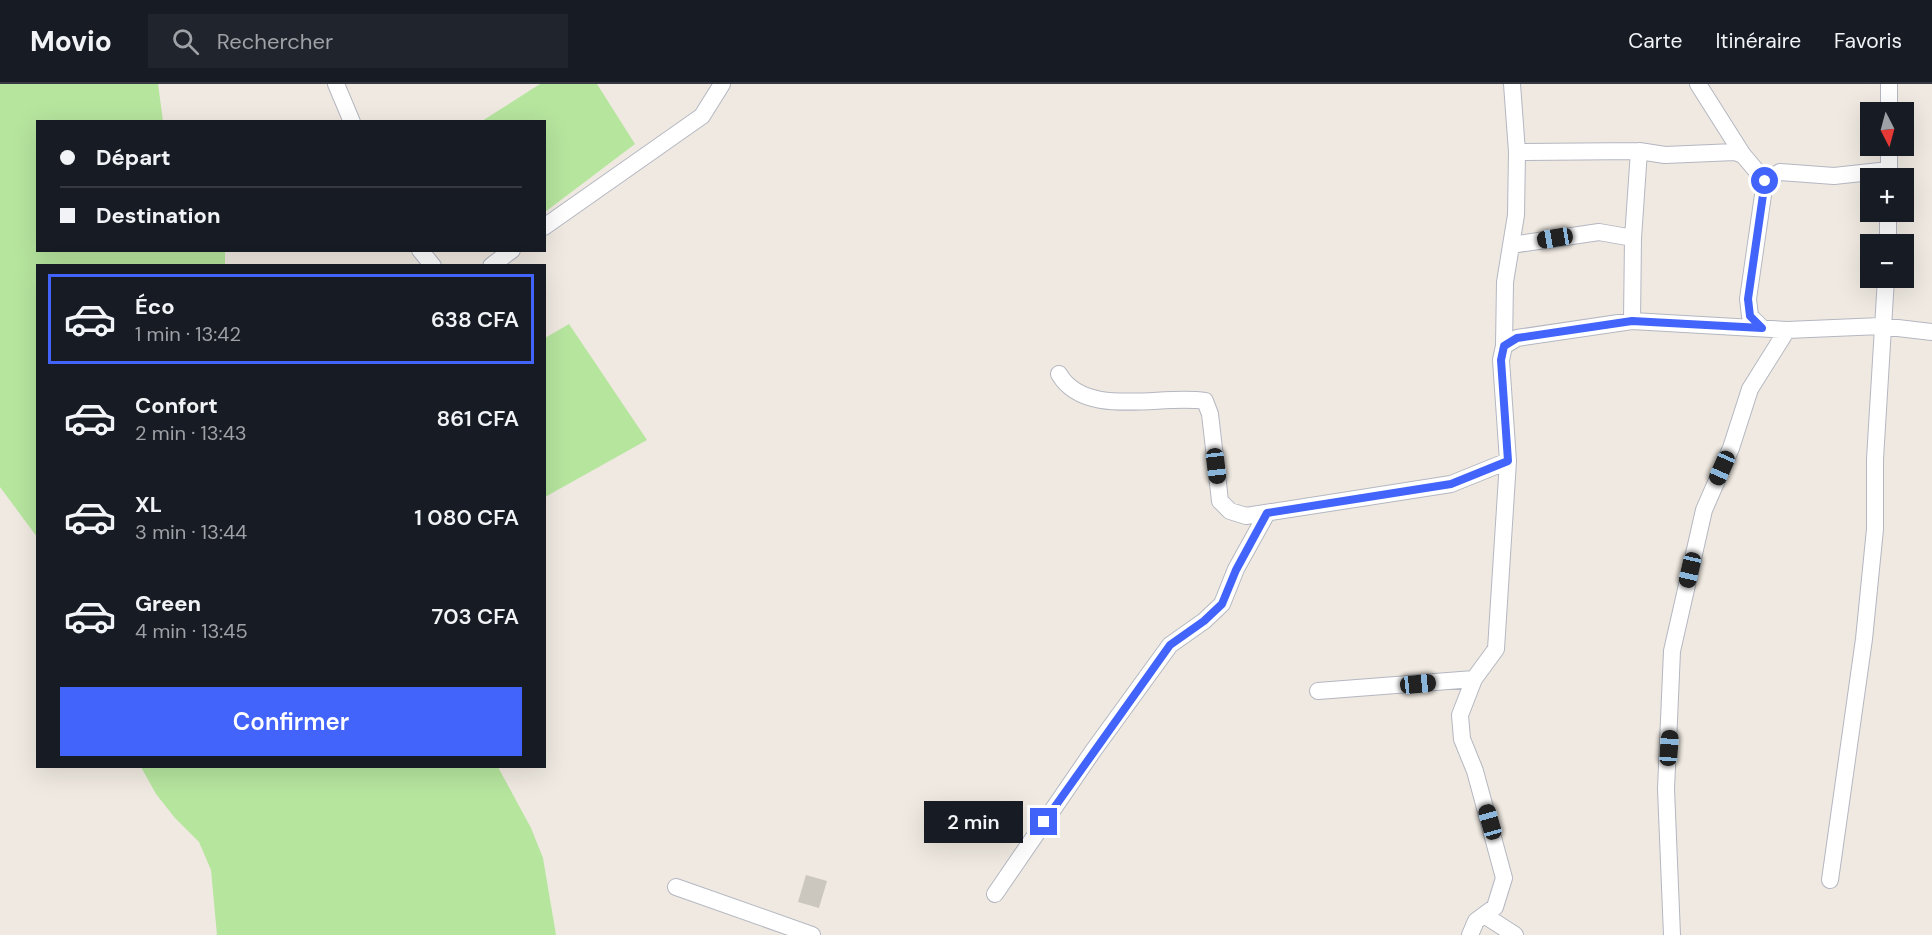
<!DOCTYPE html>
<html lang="fr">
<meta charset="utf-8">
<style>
:root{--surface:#171b24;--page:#20242c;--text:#f1f3f6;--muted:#9ea1a6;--line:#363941;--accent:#4264fb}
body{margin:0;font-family:"DM Sans",sans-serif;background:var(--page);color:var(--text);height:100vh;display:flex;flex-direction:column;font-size:22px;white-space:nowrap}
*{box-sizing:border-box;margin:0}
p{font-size:20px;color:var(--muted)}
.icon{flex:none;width:33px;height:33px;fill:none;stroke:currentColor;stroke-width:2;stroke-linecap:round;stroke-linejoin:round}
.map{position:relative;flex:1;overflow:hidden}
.panel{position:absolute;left:36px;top:180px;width:510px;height:504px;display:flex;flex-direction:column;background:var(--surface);border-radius:0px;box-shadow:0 6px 24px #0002}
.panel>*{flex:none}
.hud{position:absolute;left:36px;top:36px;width:510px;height:132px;border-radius:0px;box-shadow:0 6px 24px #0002;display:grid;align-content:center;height:132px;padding:0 24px;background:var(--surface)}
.needle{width:39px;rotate:174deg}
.controls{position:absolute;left:1860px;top:18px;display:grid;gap:12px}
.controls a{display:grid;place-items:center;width:54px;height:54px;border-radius:0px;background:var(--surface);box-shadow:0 6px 24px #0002;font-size:30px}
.end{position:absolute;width:27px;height:27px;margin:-14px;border:8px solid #4264fb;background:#fff;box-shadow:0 0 0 3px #fff}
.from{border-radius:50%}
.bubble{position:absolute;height:42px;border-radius:0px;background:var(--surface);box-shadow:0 6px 24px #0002;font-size:20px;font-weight:600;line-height:42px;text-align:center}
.car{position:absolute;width:18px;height:36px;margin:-18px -9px;border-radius:8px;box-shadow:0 0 4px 2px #0007;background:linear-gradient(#222 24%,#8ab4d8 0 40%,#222 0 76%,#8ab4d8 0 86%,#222 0)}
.hud b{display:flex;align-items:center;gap:21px;height:57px;font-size:22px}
.hud b+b{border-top:2px solid var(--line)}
.hud i{width:15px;height:15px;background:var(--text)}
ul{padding:10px 0 0;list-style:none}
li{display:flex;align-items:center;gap:18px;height:90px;margin:0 12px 9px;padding:0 12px;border:3px solid transparent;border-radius:0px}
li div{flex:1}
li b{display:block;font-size:22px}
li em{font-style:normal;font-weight:600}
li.current{border-color:var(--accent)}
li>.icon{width:54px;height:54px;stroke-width:1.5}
.cta{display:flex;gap:12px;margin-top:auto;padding:12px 24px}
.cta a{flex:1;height:69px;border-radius:0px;background:var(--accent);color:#fff;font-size:24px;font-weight:600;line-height:69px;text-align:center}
header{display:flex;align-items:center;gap:36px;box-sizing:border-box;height:84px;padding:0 30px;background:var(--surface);border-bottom:2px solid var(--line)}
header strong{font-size:28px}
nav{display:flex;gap:33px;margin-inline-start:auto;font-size:21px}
.search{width:420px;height:54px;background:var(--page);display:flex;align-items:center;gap:15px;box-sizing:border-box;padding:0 21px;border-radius:0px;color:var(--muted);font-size:22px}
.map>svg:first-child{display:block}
.green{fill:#b6e59e}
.building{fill:#cbc7bf}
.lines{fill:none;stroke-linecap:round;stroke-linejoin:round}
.minor-casing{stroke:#b4b7c1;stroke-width:18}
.minor{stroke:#fff;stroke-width:16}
.route{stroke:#4264fb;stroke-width:8}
</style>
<header>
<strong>Movio</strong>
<div class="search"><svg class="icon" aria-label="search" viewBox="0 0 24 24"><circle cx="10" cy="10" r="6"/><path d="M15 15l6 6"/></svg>Rechercher</div>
<nav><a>Carte</a><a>Itinéraire</a><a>Favoris</a></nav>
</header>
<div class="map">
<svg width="1932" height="851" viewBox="0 0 1932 851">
<rect width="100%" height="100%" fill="#efe9e1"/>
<path class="green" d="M 0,0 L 158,0 L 163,37 L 38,38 L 38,166 L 225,167 L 225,181 L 38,182 L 37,453 L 0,403 Z
M 540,0 L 597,0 L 635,60 L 545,128 L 544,38 L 482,37 Z
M 569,240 L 647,356 L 545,413 L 545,254 Z
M 141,683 L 498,683 L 531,744 L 543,774 L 556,851 L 217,851 L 211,786 L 199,758 L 175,734 L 156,710 Z"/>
<path class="building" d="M 806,791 L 827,797 L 819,824 L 798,818 Z"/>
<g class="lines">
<g class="minor-casing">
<path id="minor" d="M 336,0 L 352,38
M 1698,0 L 1743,71
M 1889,0 L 1889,28
M 1517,68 L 1639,67 L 1665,71 L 1735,68 L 1743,71 L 1765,97
M 1889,94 L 1889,62
M 544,143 L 702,32 L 722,0
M 1888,160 L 1888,128
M 1511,161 L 1599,148 L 1633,154
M 420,166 L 433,182
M 491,182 L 512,166
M 1632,237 L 1633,154 L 1639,67
M 1762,244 L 1750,232 L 1748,215 L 1765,97 L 1780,88 L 1834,92 L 1889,86
M 1504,262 L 1505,198 L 1516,131 L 1517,68 L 1512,0
M 1059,290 C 1085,335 1161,310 1205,317 L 1210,330 L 1220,417 L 1230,427 L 1246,432 L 1451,400 L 1508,377
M 1318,607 L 1474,595 L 1496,565 L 1508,377 L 1501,276 L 1504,262 L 1517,254 L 1632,237 L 1787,246 L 1881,242 L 1932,248
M 1830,796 L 1864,555 L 1875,445 L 1875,375 L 1886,194
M 676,803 L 812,851
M 995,810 L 1093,667 L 1170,561 L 1204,537 L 1222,520 L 1236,485 L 1267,429
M 1484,831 L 1515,851
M 1470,851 L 1476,837 L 1495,823 L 1504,794 L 1475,687 L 1462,655 L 1460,631 L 1474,595
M 1672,851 L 1666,705 L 1672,567 L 1704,426 L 1731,364 L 1750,305 L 1787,246"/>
</g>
<use href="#minor" class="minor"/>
</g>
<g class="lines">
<path class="route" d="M 1044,738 L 1170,561 L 1204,537 L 1222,520 L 1236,486 L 1267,429 L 1451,400 L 1508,377 L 1501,276 L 1504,262 L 1517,254 L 1632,237 L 1762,244 L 1750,232 L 1748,215 L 1765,97"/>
</g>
</svg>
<div class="controls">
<a><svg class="needle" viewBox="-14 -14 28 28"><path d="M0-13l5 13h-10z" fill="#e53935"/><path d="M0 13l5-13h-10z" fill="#9ea1a6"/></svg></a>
<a>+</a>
<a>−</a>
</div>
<i class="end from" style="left:1765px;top:97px"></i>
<i class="end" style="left:1044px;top:738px"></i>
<div class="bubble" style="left:924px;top:717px;width:99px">2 min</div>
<i class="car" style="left:1555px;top:154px;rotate:261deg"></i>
<i class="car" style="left:1216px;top:382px;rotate:173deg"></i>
<i class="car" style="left:1722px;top:384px;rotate:204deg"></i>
<i class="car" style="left:1690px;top:486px;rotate:193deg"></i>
<i class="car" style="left:1418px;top:600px;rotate:84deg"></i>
<i class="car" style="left:1669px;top:664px;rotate:4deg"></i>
<i class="car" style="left:1490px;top:738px;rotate:344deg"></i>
<div class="hud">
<b><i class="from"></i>Départ</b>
<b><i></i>Destination</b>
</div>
<section class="panel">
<ul>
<li class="current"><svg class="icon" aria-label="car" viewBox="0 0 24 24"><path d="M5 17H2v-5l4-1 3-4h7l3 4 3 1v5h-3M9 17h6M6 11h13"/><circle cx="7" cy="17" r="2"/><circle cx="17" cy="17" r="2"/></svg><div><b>Éco</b><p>1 min · 13:42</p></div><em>638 CFA</em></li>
<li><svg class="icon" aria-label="car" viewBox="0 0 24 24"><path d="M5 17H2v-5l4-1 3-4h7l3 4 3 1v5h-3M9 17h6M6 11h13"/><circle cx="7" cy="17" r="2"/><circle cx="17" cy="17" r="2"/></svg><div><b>Confort</b><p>2 min · 13:43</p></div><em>861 CFA</em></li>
<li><svg class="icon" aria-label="car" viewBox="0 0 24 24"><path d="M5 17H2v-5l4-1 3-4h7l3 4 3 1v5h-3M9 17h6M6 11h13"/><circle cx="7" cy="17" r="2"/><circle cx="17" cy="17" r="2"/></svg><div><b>XL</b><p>3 min · 13:44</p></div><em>1 080 CFA</em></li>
<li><svg class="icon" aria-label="car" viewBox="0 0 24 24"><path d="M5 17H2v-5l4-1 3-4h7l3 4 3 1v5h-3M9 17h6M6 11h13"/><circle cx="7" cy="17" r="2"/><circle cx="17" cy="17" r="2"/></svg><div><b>Green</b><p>4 min · 13:45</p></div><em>703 CFA</em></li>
</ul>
<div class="cta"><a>Confirmer</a></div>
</section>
</div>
